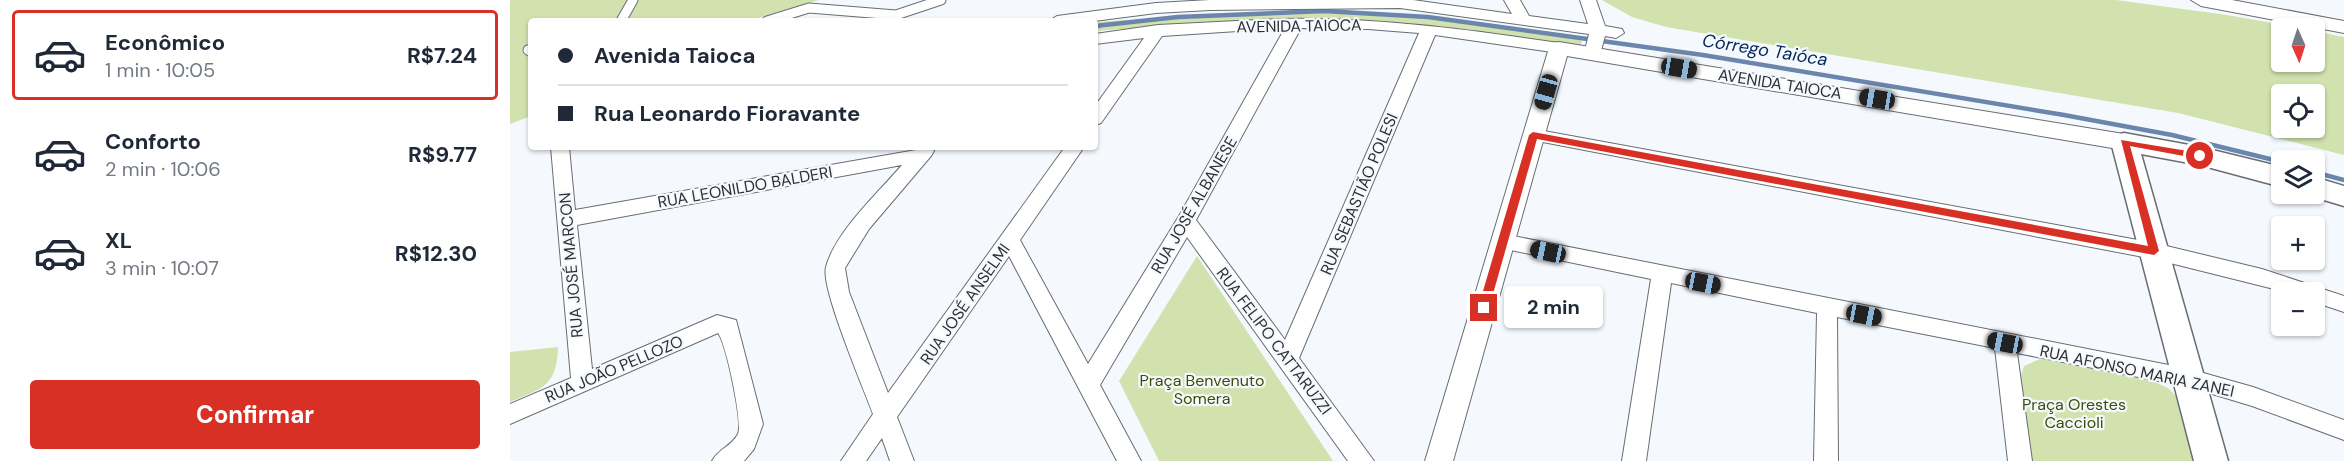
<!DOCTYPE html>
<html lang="pt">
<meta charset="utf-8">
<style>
:root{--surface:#fff;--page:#f2f2f3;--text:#1f2937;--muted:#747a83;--line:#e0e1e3;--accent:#d93025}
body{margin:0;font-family:"DM Sans",sans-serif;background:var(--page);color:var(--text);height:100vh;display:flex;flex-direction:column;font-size:22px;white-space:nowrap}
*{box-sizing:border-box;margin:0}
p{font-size:20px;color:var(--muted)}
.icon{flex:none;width:33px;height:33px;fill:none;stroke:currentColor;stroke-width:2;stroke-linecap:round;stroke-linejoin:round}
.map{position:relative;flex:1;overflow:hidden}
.drawer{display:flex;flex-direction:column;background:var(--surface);width:510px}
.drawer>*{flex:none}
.guide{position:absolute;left:18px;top:18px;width:570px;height:132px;border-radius:6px;box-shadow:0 2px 4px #0004;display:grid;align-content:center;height:132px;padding:0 30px;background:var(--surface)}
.needle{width:39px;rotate:177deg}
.buttons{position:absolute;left:1761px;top:18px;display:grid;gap:12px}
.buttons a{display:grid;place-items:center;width:54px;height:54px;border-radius:6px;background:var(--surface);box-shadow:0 2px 4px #0004;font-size:30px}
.end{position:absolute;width:27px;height:27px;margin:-14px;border:8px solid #d93025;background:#fff;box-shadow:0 0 0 3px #fff}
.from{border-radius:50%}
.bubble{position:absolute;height:42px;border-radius:6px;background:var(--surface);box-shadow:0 2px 4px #0004;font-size:20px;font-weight:700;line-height:42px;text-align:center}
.car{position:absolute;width:18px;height:36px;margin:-18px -9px;border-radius:8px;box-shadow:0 0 4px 2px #0007;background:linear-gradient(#222 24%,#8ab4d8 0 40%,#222 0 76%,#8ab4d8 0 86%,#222 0)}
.guide b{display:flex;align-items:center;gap:21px;height:57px;font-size:22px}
.guide b+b{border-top:2px solid var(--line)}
.guide i{width:15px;height:15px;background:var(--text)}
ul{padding:10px 0 0;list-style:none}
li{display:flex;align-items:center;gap:18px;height:90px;margin:0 12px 9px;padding:0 18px;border:3px solid transparent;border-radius:6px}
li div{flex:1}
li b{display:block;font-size:22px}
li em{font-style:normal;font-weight:700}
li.on{border-color:var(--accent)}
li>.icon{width:54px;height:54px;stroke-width:1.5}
.cta{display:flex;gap:12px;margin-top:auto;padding:12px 30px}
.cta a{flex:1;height:69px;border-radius:6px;background:var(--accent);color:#fff;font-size:24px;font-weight:700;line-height:69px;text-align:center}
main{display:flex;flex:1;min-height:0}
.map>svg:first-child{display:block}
.green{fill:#d1e2ae;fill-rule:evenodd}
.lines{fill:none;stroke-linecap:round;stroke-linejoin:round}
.stream{stroke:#6b86ac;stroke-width:4.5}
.service-casing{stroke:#686d73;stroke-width:11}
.minor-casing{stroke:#686d73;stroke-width:2}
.tertiary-casing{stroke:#686d73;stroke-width:2}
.secondary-casing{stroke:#686d73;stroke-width:3}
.service{stroke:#fff;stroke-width:9}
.minor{fill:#fff;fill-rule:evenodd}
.tertiary{fill:#fff;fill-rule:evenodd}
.secondary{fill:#fff;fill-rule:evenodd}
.route{fill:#d93025}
.labels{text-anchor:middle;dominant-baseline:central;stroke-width:4.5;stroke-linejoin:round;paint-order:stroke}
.street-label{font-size:16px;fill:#2c2e31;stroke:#f5f9fe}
.park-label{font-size:16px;fill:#3c4c02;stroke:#f5f9fe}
.water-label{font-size:18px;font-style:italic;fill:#032857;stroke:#f5f9fe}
</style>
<main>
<section class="drawer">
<ul>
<li class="on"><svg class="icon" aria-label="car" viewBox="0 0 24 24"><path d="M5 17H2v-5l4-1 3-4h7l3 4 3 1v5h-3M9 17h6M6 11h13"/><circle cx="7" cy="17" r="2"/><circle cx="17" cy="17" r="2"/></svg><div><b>Econômico</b><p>1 min · 10:05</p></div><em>R$7.24</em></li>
<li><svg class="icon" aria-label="car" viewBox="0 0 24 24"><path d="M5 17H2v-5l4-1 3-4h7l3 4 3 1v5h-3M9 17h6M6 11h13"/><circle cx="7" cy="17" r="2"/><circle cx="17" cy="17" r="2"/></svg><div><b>Conforto</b><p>2 min · 10:06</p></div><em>R$9.77</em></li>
<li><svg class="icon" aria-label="car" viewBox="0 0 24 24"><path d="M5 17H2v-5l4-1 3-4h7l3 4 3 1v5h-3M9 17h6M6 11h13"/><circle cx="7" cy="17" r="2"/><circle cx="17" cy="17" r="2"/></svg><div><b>XL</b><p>3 min · 10:07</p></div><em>R$12.30</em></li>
</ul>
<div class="cta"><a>Confirmar</a></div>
</section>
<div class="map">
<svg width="1834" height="461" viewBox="0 0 1834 461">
<rect width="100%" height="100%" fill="#f5f9fe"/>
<path class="green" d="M 0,0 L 309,0 L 238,21 L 21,21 L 21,116 L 0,124 Z
M 1092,0 L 1606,0 L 1717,15 L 1790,28 L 1772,28 L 1772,62 L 1804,62 L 1805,31 L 1834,37 L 1834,155 L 1668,113 L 1156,27 L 1122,17 ZM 1772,94 L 1804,94 L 1804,128 L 1772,128 Z
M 747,12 C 842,12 935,15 1029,31 C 1041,34 1063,33 1072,41 L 1071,45 L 1064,46 L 946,28 L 828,19 L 699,23 L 585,31 L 585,22 Z
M 687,256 L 823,461 L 649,461 L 609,381 Z
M 48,347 C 47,386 33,388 0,402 L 0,352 Z
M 1530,359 L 1640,380 L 1658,388 L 1673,403 L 1692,461 L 1521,461 L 1510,378 L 1514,366 Z"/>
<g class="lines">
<path class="stream" d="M 585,26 L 668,17 L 814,11 L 918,17 L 1193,55 L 1554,115 L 1662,135 L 1772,162
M 1804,172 L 1834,180"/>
<g class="service-casing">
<path id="service" d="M 111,21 L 123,0
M 257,21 L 299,8 L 386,15 L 431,0
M 18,50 L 21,52"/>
</g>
<g class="minor-casing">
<path id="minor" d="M 700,0 L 903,0 L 1002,14 L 994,0 L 1010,0 L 1019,16 L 1078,24 L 1070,0 L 1086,0 L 1095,26 L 1112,29 L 1114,33 L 1106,38 L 1095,36 L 1090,54 L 1082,59 L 1074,54 L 1079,34 L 890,8 L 700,10 L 646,13 L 584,21 L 539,21 L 547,16 L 646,3 Z
M 769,19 C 864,17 955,29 1049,43 L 1057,48 L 1049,53 L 925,35 L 789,358 L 864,461 L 838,461 L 677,237 L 590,385 L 631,461 L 607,461 L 499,256 L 387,417 L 404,461 L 380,461 L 372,438 L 356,461 L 331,461 L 363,414 C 354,389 310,287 316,267 C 325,232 369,192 392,165 L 67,225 L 82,369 L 207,315 L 226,320 L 253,424 L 244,449 L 234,461 L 202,461 C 208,449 222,446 228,434 C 233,422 216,343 208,333 L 0,424 L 0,404 L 61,378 L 41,147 L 59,147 L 65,210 L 406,150 L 408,147 L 422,147 L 424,151 L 421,156 L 359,229 L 335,268 L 339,292 L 378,393 L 555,147 L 574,147 L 510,240 L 578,364 L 669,216 L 775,28 L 652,36 L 591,123 L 585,125 L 585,106 L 634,38 L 585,44 L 585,34 L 648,25 ZM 791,28 L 858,29 L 909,33 L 775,340 L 686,220 Z
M 1023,129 L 1644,243 L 1752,269 L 1834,296 L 1834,312 L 1804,302 L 1804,292 L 1776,292 L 1644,259 L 1017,139 L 1014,135 L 1017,131 Z
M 993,234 L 1679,369 L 1743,387 L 1834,420 L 1834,440 L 1742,406 L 1679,387 L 1507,353 L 1522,461 L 1498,461 L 1485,348 L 1327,317 L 1328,461 L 1304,461 L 1307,313 L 1161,283 L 1136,461 L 1112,461 L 1141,279 L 986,247 L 983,242 L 986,237 Z"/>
</g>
<g class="tertiary-casing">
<path id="tertiary" d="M 1681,0 L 1722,0 L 1834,21 L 1834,33 L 1691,6 Z
M 1049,42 L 1614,134 L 1622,137 L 1625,142 L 1622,147 L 1614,150 L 1057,56 L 943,461 L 915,461 L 1039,48 L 1042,43 Z"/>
</g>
<g class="secondary-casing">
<path id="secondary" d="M 1614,133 L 1690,147 L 1772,167 L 1772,187 L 1690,165 L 1631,154 L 1718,461 L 1684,461 L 1601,142 L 1605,136 Z
M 1804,177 L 1834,186 L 1834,206 L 1794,194 L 1804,194 Z"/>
</g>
<use href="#service" class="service"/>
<use href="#minor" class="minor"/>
<use href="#tertiary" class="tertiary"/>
<use href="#secondary" class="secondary"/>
</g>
<path class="route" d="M 1023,132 L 1638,246 L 1611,140 L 1690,153 L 1695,156 L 1690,159 L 1620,146 L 1649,251 L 1644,255 L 1027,139 L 979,308 L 974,312 L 968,308 L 1019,135 Z"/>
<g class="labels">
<g class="street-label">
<text transform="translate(789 26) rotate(-1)">AVENIDA TAIOCA</text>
<text transform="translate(1270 84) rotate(9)">AVENIDA TAIOCA</text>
<text transform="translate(235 187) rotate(-10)">RUA LEONILDO BALDERI</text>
<text transform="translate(849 194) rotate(-67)">RUA SEBASTIÃO POLESI</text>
<text transform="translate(684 205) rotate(-60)">RUA JOSÉ ALBANESE</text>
<text transform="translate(61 265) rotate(-95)">RUA JOSÉ MARCON</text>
<text transform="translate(455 304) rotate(-55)">RUA JOSÉ ANSELMI</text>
<text transform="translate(764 341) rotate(53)">RUA FELIPO CATTARUZZI</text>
<text transform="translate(104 369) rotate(-23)">RUA JOÃO PELLOZO</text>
<text transform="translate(1627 371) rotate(12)">RUA AFONSO MARIA ZANEI</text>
</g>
<g class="park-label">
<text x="692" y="380">Praça Benvenuto<tspan x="692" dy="18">Somera</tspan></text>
<text x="1564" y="404">Praça Orestes<tspan x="1564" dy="18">Caccioli</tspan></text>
</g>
<g class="water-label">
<text transform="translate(1255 50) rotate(9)">Córrego Taióca</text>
</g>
</g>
</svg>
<div class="buttons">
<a><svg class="needle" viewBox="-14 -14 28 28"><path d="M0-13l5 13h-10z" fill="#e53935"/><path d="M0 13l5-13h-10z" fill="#747a83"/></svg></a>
<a><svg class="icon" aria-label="locate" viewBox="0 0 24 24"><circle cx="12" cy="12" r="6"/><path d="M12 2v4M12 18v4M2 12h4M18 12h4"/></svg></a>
<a><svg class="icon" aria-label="layers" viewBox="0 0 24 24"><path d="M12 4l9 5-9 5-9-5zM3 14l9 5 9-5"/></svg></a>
<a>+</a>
<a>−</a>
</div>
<i class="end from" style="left:1690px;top:156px"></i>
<i class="end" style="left:974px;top:308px"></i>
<div class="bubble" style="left:994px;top:286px;width:99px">2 min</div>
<i class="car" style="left:1169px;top:68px;rotate:99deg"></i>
<i class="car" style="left:1036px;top:92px;rotate:196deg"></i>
<i class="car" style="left:1367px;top:99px;rotate:279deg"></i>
<i class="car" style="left:1038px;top:252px;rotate:282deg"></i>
<i class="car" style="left:1193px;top:283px;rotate:101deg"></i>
<i class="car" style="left:1354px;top:315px;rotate:101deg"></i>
<i class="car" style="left:1495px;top:343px;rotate:281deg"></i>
<div class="guide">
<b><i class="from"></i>Avenida Taioca</b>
<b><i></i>Rua Leonardo Fioravante</b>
</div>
</div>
</main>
